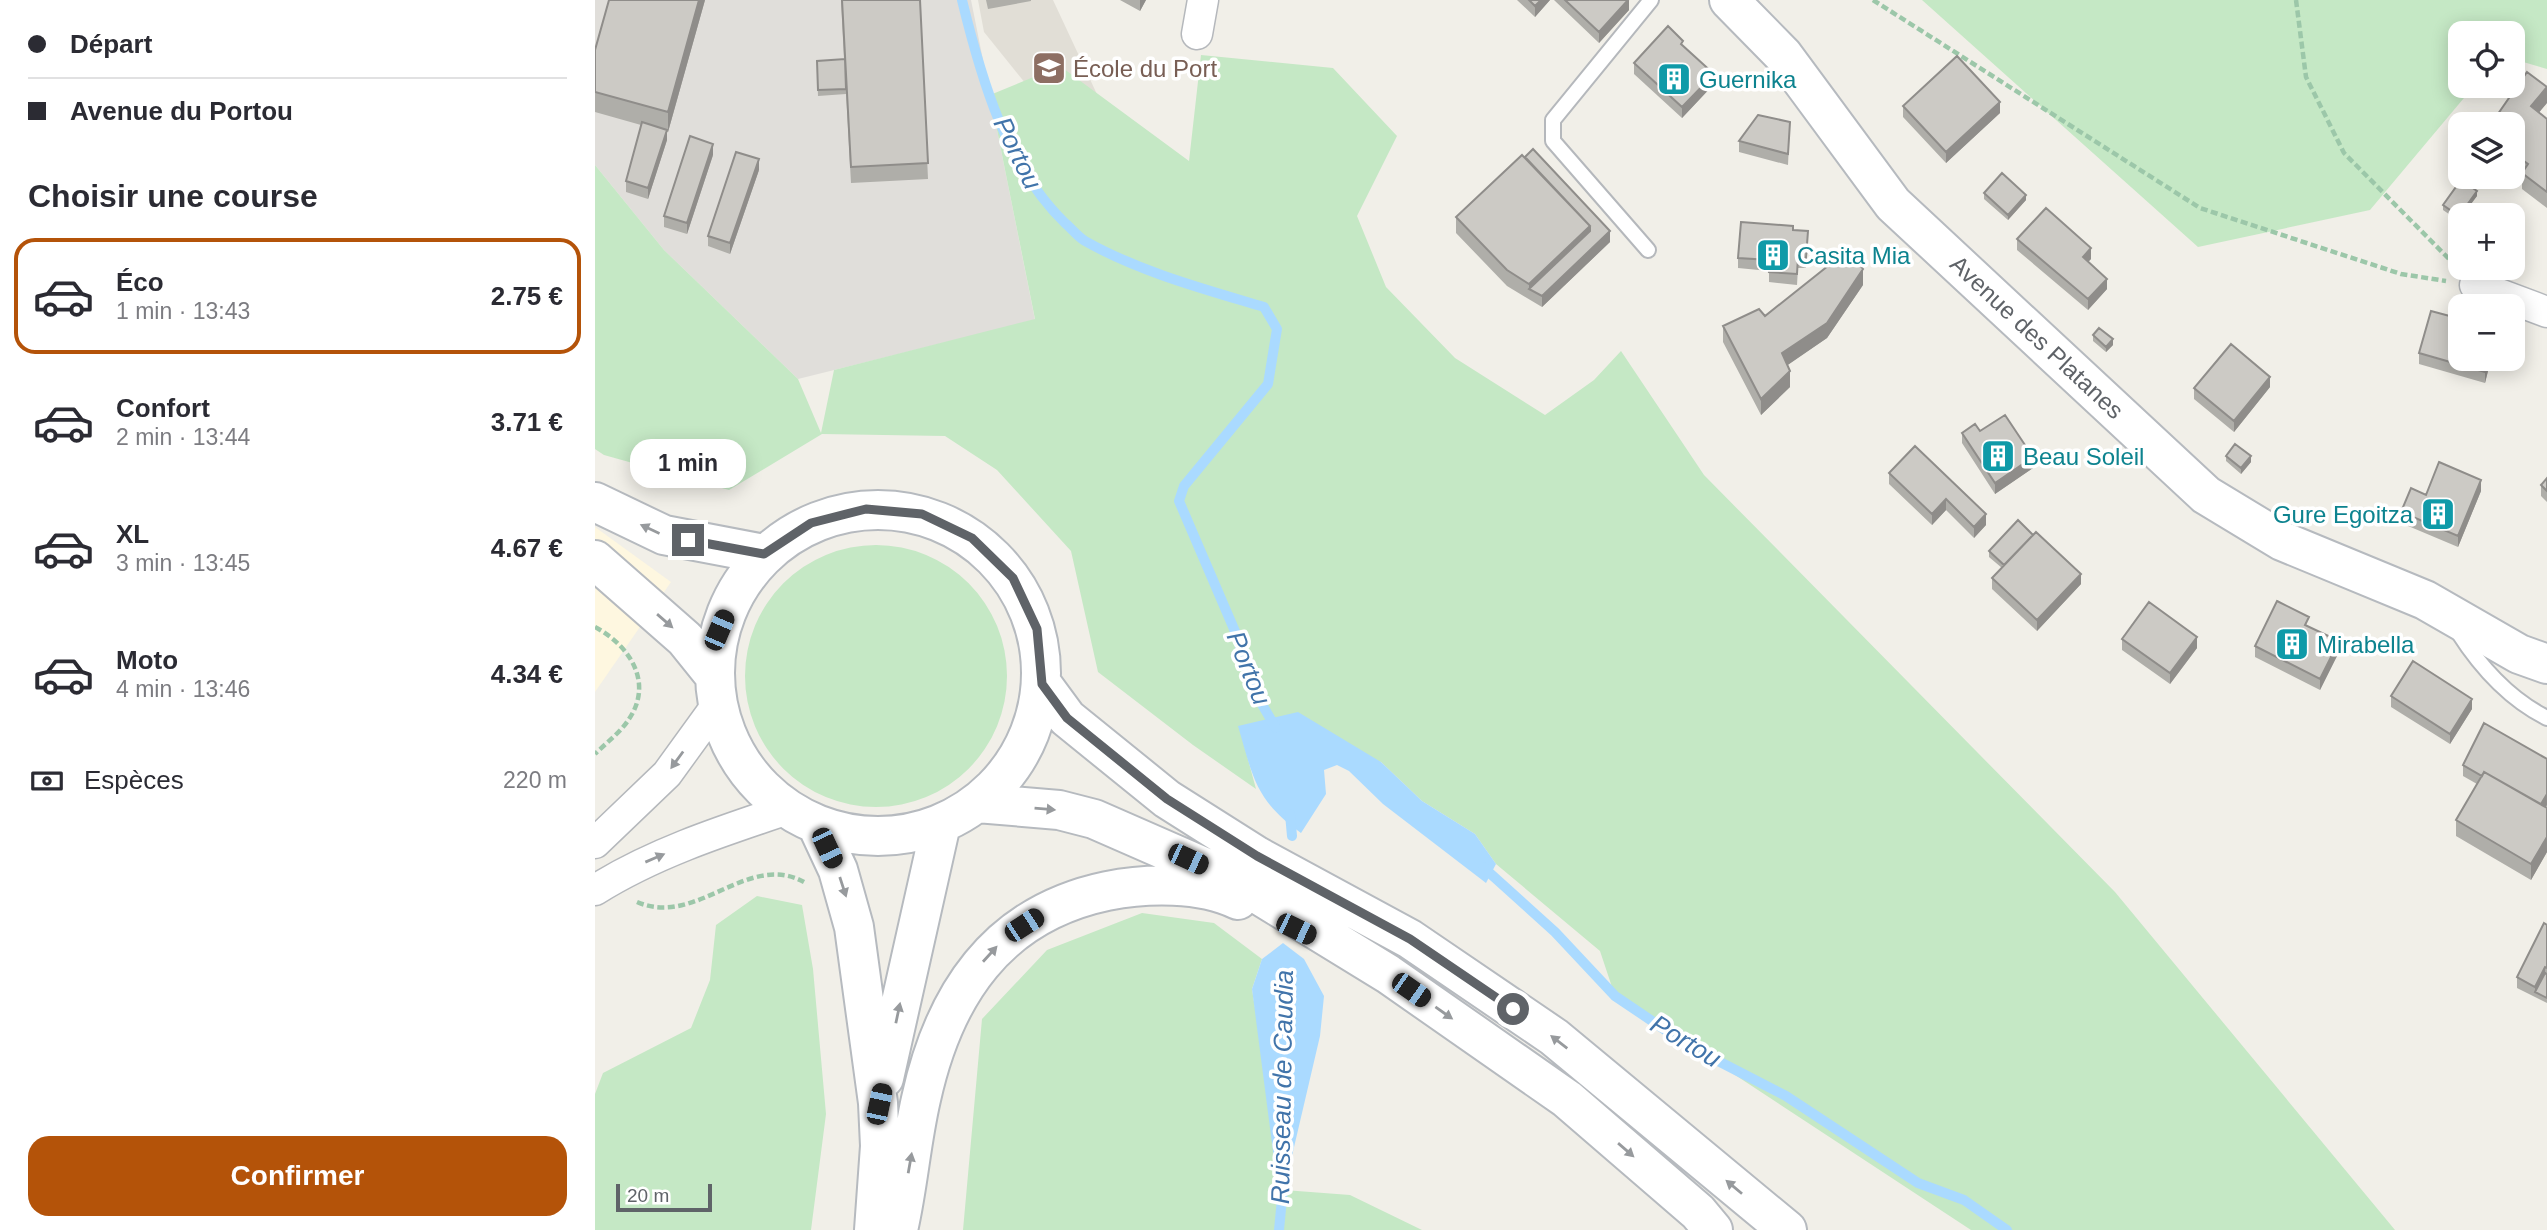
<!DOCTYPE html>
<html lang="fr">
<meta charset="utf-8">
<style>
:root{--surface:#fff;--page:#f2f2f3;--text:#2b2b33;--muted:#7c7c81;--line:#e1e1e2;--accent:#b45309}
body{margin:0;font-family:Helvetica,sans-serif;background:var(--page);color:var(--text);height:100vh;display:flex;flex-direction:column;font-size:26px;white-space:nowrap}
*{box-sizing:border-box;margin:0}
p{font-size:23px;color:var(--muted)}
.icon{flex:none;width:38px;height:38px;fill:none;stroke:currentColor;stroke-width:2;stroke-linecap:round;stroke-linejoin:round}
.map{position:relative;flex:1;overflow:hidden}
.details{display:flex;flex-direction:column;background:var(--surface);width:595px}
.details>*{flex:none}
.hud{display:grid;align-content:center;height:154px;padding:0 28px;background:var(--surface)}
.fabs{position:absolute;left:1853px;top:21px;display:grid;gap:14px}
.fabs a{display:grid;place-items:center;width:77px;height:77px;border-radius:14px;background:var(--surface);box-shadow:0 4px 18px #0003;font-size:35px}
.scale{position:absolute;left:21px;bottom:18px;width:96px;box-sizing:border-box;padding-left:7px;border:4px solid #5f6368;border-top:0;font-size:19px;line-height:24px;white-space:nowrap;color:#5f6368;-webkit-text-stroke:5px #fff;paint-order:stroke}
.end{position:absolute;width:32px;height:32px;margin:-16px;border:9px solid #5f6368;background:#fff;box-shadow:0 0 0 4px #fff}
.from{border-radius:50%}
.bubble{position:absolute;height:49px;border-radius:21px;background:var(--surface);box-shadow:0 4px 18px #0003;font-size:23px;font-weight:800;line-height:49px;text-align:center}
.car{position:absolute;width:21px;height:42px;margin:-21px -10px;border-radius:9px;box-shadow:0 0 5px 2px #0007;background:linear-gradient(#222 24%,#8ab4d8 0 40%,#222 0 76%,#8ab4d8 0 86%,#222 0)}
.hud b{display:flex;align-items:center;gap:24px;height:66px;font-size:26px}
.hud b+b{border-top:2px solid var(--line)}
.hud i{width:18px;height:18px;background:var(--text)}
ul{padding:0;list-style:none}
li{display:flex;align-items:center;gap:21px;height:116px;margin:0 14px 10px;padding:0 14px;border:4px solid transparent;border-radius:21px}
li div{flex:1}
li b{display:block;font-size:26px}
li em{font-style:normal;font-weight:800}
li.active{border-color:var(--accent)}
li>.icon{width:63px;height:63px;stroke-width:1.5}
h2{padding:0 28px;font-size:32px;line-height:84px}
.pay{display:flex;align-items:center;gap:18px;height:77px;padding:0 28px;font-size:26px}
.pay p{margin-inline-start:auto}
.cta{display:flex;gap:14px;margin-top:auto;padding:14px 28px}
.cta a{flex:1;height:80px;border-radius:21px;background:var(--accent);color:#fff;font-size:28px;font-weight:800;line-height:80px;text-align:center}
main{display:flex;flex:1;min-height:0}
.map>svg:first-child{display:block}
.commercial{fill:#fef7e0}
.industrial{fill:#e0deda}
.education{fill:#e1ded6}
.green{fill:#c5e8c5}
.water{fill:#aadaff}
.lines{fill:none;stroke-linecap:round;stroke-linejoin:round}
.stream{stroke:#aadaff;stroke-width:10}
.lane-casing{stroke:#b5b8bc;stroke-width:18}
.street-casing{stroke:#b5b8bc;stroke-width:33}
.secondary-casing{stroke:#b6babf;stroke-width:42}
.path{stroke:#9cc7a9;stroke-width:4.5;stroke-dasharray:7 3.5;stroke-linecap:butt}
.lane{stroke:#fff;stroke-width:14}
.street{stroke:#fff;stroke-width:30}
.secondary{stroke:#fff;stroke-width:38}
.wall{fill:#afaea9}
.shaded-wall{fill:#8f8d8a}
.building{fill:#cccac5;stroke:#8f8d8a;stroke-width:2}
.oneway{fill:#979a9d}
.route{stroke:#5f6368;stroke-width:9}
.labels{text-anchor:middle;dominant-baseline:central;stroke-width:7;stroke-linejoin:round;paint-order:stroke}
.education-label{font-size:24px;fill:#785e54;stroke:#fff;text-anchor:start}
.culture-label{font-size:24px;fill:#0d838f;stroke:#fff;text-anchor:start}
.street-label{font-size:24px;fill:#5f6368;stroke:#fff}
.water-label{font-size:26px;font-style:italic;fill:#4174aa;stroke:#fff}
</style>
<main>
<section class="details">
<div class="hud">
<b><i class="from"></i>Départ</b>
<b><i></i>Avenue du Portou</b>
</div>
<h2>Choisir une course</h2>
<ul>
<li class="active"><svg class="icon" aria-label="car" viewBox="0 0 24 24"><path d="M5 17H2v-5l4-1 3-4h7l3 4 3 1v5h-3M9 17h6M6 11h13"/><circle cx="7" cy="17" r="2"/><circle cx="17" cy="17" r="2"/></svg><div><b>Éco</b><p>1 min · 13:43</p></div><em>2.75 €</em></li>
<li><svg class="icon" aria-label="car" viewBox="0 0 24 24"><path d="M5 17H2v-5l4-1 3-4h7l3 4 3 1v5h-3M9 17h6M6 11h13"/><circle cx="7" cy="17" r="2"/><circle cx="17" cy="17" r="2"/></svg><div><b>Confort</b><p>2 min · 13:44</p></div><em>3.71 €</em></li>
<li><svg class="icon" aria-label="car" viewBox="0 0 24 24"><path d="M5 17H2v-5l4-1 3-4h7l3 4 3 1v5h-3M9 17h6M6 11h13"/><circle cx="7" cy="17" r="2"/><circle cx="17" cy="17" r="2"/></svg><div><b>XL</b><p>3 min · 13:45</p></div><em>4.67 €</em></li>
<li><svg class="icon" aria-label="car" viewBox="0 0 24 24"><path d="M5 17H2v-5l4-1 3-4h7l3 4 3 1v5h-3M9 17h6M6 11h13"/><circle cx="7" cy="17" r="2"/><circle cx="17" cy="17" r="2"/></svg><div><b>Moto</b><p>4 min · 13:46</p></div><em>4.34 €</em></li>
</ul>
<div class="pay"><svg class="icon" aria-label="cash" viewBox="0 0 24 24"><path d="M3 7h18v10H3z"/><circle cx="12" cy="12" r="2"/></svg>Espèces<p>220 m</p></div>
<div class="cta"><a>Confirmer</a></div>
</section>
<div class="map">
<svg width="1952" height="1230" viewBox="0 0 1952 1230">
<rect width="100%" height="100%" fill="#f1efe8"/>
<path class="commercial" d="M 0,527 L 76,582 L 0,692 Z"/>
<path class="industrial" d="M 0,0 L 376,0 L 440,320 L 203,379 L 69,250 L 0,165 Z"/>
<path class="education" d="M 383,0 L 458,0 L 507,105 L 464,125 L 389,32 Z"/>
<path class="green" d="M 1327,0 L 1952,0 L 1952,69 L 1918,59 L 1918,33 L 1866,33 L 1866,86 L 1879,86 L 1775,210 L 1603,247 Z
M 606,55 L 738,68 L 802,136 L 762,216 L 791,287 L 860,358 L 950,415 L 999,380 L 1026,351 L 1109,475 L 1520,892 L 1800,1230 L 1376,1230 L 1020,996 L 1005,951 L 901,864 L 880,834 L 827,801 L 786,762 L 644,726 L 661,789 L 598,745 L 503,672 L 476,551 L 402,470 L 350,436 L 227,434 L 134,490 L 9,455 L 0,449 L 0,165 L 69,250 L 203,379 L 226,433 L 239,370 L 440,319 L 395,95 L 465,66 L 594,161 Z
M150 676a131 131 0 1 1 262 0a131 131 0 1 1-262 0Z
M 162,896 L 207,905 L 218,969 L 231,1114 L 216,1230 L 0,1230 L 0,1094 L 8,1073 L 96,1028 L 115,980 L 121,925 Z
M 547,913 L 619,923 L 667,959 L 657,989 L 689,1190 L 755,1195 L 827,1230 L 368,1230 L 387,1019 L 452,950 Z"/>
<path class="water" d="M 703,712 L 786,762 L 827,801 L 880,834 L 901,864 L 891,883 L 788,804 L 754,771 L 742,765 L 729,770 L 731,794 L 706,833 C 660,800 658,777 643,726 Z
M 688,943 L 709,959 L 729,996 L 725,1036 L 689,1190 L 683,1190 L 657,989 L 667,959 Z"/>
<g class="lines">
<path class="stream" d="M 367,0 C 386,78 411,166 470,223 C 477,229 483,237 490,241 C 545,272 609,289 669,307 L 682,329 L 673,384 L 589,486 L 584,501 L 642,636 L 656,686 L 681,728
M 695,814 L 697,836
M 888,867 L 960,932 L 1020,996 L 1094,1046 L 1191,1096 L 1323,1183 L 1369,1200 L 1412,1230
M 684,1230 L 689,1178"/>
<g class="lane-casing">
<path id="lane" d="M 1053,250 L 958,141 L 958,120 L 1056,0
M 1863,632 C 1886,668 1914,699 1952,718"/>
</g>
<g class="street-casing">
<path id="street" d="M 602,34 L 608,0
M 1880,285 L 1952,312
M 0,843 L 72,774 L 122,705
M 0,890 C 59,853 127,831 193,809"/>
</g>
<g class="secondary-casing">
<path id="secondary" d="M 1134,0 L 1188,55 L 1298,204 L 1611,495 L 1687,541 L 1830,600 L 1924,654 L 1952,664
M 0,502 L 69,535 L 169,554
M120 673a163 163 0 1 1 326 0a163 163 0 1 1-326 0Z
M 0,560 L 90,639 L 119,675
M 447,684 L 472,718 L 572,799 L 662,856 L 815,939 L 959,1037 L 1192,1230
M 382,803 L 464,810 L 499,819 L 643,882 L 793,974 L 972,1099 L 1103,1212 L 1118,1230
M 222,825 L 243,870 L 259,927 L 283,1103 L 285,1146 L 279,1230
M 289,1078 L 346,824
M 303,1230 C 313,1187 316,1142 326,1099 C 349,994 402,914 512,891 C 552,883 606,882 643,900"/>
</g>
<path class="path" d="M 1278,0 L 1605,208 L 1806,274 L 1851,281
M 1701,0 L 1711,77 L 1749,153 L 1858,263
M 0,627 C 34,645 59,682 34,719 C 26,732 11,743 0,754
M 42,902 C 102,928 152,851 209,882"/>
<use href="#lane" class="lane"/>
<use href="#street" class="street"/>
<use href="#secondary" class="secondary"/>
</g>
<path class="wall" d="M 110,0 L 73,132 L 72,132 L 72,140 L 53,199 L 31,192 L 31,181 L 46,125 L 0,112 L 0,50 Z
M 246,0 L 325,0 L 333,179 L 256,183 L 251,92 L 251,94 L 223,96 L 222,66 L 249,59 Z
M 391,0 L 436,0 L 436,1 L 393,9 Z
M 525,0 L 551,0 L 545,11 Z
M 922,0 L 955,0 L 940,17 Z
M 959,0 L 1034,0 L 1034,10 L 1004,43 Z
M 1039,63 L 1119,84 L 1087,118 L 1039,74 Z
M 1952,103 L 1944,112 L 1952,119 L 1952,208 L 1927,189 L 1927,175 L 1918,168 L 1918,124 Z
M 1308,106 L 1405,113 L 1351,163 L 1308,117 Z
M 1195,122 L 1193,165 L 1144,152 L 1144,141 Z
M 118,155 L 92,234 L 69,227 L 69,216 Z
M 164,170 L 135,254 L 113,246 L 113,236 Z
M 1389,193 L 1431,200 L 1413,220 L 1389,199 Z
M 1882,196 L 1866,215 L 1866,219 L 1864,221 L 1848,210 L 1848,205 Z
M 861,217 L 1015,242 L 947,307 L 912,286 L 861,233 Z
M 1198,230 L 1213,242 L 1211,268 L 1203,268 L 1202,285 L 1174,282 L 1174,271 L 1143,268 L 1143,258 Z
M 1422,239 L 1496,259 L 1493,262 L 1512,289 L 1493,310 L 1422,250 Z
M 1268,285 L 1232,338 L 1192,365 L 1195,387 L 1166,415 L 1128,342 L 1128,326 L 1170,316 Z
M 1498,335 L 1518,345 L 1511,352 L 1498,341 Z
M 1824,353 L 1866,359 L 1896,359 L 1890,383 L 1824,364 Z
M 1675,387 L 1639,432 L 1599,399 L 1599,388 Z
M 1385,431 L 1438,468 L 1400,494 L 1367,443 L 1367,433 Z
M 1320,446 L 1391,525 L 1379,538 L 1351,510 L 1337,525 L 1294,484 L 1294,473 Z
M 1631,456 L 1656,462 L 1646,474 L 1631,461 Z
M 1952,478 L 1952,502 L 1946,496 L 1946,485 Z
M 1886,491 L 1863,547 L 1806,523 L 1806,512 L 1831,495 Z
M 1394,551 L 1486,584 L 1442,631 L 1397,589 L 1397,578 L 1407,568 L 1394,557 Z
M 1714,627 L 1744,652 L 1725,690 L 1660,657 L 1660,646 Z
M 1527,639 L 1602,648 L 1575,684 L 1527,650 Z
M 1796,696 L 1877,709 L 1855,744 L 1796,707 Z
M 1952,759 L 1952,805 L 1951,807 L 1952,808 L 1952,852 L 1936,880 L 1861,836 L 1861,820 L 1882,784 L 1868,776 L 1868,765 Z
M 1952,925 L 1952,1003 L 1922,988 L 1922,977 Z"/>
<path class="shaded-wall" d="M 104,0 L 110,0 L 73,132 L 73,112 Z
M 545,0 L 551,0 L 545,11 Z
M 946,0 L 955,0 L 940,17 L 940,6 Z
M 1034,0 L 1034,10 L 1004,43 L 1004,32 Z
M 1119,74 L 1119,84 L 1087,118 L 1087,107 Z
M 1952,87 L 1952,103 L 1936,122 L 1936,106 Z
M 1405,102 L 1405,113 L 1351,163 L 1351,152 Z
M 72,130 L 72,140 L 53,199 L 53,188 Z
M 118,144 L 118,155 L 92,234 L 92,223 Z
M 164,159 L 164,170 L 135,254 L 135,243 Z
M 1882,191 L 1882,196 L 1868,215 L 1866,215 L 1866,219 L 1864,221 L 1864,216 Z
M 1431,195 L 1431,200 L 1413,220 L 1413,215 Z
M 995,226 L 995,242 L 934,289 L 934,284 Z
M 1015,231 L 1015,242 L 947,307 L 947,296 Z
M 1496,248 L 1496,259 L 1488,267 L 1488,257 Z
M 1268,269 L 1268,285 L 1232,338 L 1187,369 L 1187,353 Z
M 1512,279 L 1512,289 L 1493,310 L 1493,299 Z
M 1518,339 L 1518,345 L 1511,352 L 1511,347 Z
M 1893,359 L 1896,359 L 1890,383 L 1890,372 Z
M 1195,371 L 1195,387 L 1166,415 L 1166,399 Z
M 1675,377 L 1675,387 L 1639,432 L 1639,421 Z
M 1656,456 L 1656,462 L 1646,474 L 1646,468 Z
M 1438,457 L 1438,468 L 1400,494 L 1400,483 Z
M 1886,480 L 1886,491 L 1863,547 L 1863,536 Z
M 1351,499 L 1351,510 L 1337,525 L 1337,514 Z
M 1391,514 L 1391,525 L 1379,538 L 1379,527 Z
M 1486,574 L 1486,584 L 1442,631 L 1442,620 Z
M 1602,637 L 1602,648 L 1575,684 L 1575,673 Z
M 1744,641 L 1744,652 L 1725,690 L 1725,679 Z
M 1877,699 L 1877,709 L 1855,744 L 1855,734 Z
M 1952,794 L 1952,805 L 1944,819 L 1944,808 Z
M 1952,837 L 1952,852 L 1936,880 L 1936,864 Z
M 1950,967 L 1950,978 L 1940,992 L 1940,997 L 1940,987 Z"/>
<path class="building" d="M 14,0 L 104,0 L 73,112 L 0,92 L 0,50 Z
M 247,0 L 325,0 L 333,163 L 256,167 Z
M 934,0 L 946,0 L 940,6 Z
M 970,0 L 1033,0 L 1004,32 Z
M 1073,26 L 1088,41 L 1086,44 L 1119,74 L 1087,107 L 1039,63 Z
M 1362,56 L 1405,102 L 1351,152 L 1308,106 Z
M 250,59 L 251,89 L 223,90 L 222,61 Z
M 1932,72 L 1952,87 L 1936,106 L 1952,119 L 1952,192 L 1927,173 L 1933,164 L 1918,153 L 1918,124 L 1896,124 Z
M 1163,115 L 1195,122 L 1193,154 L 1144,141 Z
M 47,122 L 72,130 L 53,188 L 31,181 Z
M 95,136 L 118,144 L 92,223 L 69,216 Z
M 938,149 L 1015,231 L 947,296 L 934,289 L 995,231 L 995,226 L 930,157 Z
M 141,152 L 164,159 L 135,243 L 113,236 Z
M 927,155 L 995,226 L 934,284 L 912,270 L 861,217 Z
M 1407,173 L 1431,195 L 1413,215 L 1389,193 Z
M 1866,180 L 1882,191 L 1864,216 L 1848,205 Z
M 1451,208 L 1496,248 L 1488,257 L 1512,279 L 1493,299 L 1422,239 Z
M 1146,222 L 1198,226 L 1198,230 L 1213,231 L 1211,258 L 1203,257 L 1202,274 L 1174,272 L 1175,260 L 1143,258 Z
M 1253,250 L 1268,269 L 1232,323 L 1187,353 L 1195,371 L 1166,399 L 1128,326 L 1164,309 L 1170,316 Z
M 1836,311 L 1866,319 L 1866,359 L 1893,359 L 1890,372 L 1824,353 Z
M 1504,328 L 1518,339 L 1511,347 L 1498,335 Z
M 1636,344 L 1675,377 L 1639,421 L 1599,388 Z
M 1410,415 L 1438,457 L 1400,483 L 1367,433 L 1380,424 L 1385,431 Z
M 1640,444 L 1656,456 L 1646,468 L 1631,456 Z
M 1320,446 L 1391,514 L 1379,527 L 1351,499 L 1337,514 L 1294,473 Z
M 1844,462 L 1886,480 L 1863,536 L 1806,512 L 1816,488 L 1831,495 Z
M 1952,478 L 1952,491 L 1946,485 Z
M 1423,520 L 1438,535 L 1409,565 L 1394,551 Z
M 1441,532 L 1486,574 L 1442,620 L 1397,578 Z
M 1682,601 L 1714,617 L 1710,625 L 1744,641 L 1725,679 L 1660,646 Z
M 1554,602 L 1602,637 L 1575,673 L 1527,639 Z
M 1818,661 L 1877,699 L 1855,734 L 1796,696 Z
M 1889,723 L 1952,759 L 1952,794 L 1946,804 L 1889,772 L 1887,776 L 1868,765 Z
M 1889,772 L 1952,808 L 1952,837 L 1936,864 L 1861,820 Z
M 1949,923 L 1952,925 L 1952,968 L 1950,967 L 1940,987 L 1922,977 Z
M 1950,973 L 1952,974 L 1952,998 L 1940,992 Z"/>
<defs><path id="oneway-solid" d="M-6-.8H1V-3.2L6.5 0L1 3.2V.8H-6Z" transform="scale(1.75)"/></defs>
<g class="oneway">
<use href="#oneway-solid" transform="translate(55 529) rotate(-155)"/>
<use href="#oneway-solid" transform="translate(70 621) rotate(41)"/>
<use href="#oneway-solid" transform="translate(82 760) rotate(126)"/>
<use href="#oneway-solid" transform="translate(450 809) rotate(5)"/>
<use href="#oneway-solid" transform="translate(60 858) rotate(-23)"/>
<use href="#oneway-solid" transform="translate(248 887) rotate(72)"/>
<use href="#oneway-solid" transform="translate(395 954) rotate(-48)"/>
<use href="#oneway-solid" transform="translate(303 1013) rotate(-78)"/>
<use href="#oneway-solid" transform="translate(849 1013) rotate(35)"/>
<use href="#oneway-solid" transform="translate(964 1042) rotate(-142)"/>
<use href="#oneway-solid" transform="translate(1031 1150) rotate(41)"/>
<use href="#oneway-solid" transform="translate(315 1163) rotate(-80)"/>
<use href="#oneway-solid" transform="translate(1139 1187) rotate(-140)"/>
</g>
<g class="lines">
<path class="route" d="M 93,540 L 169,554 L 216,523 L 271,509 L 327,514 L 377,538 L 418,578 L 442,629 L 447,684 L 472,718 L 572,799 L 662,856 L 815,939 L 918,1009"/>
</g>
<defs>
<g id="school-square" transform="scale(1.75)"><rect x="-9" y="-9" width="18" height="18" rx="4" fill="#8d6e63" stroke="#fff"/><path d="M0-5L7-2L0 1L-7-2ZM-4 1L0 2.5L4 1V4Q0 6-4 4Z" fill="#fff"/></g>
<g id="building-square" transform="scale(1.75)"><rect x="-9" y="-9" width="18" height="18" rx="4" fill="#0f9aa8" stroke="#fff"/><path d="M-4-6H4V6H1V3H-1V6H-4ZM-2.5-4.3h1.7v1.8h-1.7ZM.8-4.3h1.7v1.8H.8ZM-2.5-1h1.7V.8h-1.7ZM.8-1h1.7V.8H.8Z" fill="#fff"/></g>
</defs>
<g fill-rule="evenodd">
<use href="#school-square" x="454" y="68"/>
<use href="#building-square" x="1079" y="79"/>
<use href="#building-square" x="1178" y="255"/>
<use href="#building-square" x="1403" y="456"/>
<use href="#building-square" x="1843" y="514"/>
<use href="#building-square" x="1697" y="644"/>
</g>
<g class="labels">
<g class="education-label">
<text x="478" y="68">École du Port</text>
</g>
<g class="culture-label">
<text x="1104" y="79">Guernika</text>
<text x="1202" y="255">Casita Mia</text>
<text x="1428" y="456">Beau Soleil</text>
<text x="1818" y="514" text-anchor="end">Gure Egoitza</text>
<text x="1722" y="644">Mirabella</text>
</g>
<g class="street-label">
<text transform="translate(1442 337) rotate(43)">Avenue des Platanes</text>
</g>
<g class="water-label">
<text transform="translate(423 153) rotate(64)">Portou</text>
<text transform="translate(654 668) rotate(68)">Portou</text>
<text transform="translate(1091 1041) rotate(31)">Portou</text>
<text transform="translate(687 1087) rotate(-89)">Ruisseau de Caudia</text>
</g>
</g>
</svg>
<div class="fabs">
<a><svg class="icon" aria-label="locate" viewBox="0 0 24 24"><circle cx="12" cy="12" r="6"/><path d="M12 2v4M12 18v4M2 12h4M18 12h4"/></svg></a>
<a><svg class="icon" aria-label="layers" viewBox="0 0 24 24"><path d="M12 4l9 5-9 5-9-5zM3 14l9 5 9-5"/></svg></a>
<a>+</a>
<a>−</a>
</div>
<div class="scale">20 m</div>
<i class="end from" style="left:918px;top:1009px"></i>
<i class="end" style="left:93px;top:540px"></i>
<div class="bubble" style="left:35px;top:439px;width:116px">1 min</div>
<i class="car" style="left:124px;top:630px;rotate:23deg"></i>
<i class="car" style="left:232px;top:848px;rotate:155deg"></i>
<i class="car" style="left:593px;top:859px;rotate:115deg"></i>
<i class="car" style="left:429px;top:925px;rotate:57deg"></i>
<i class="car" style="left:701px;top:929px;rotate:116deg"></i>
<i class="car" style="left:816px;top:990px;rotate:125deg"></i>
<i class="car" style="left:284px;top:1104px;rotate:12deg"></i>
</div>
</main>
